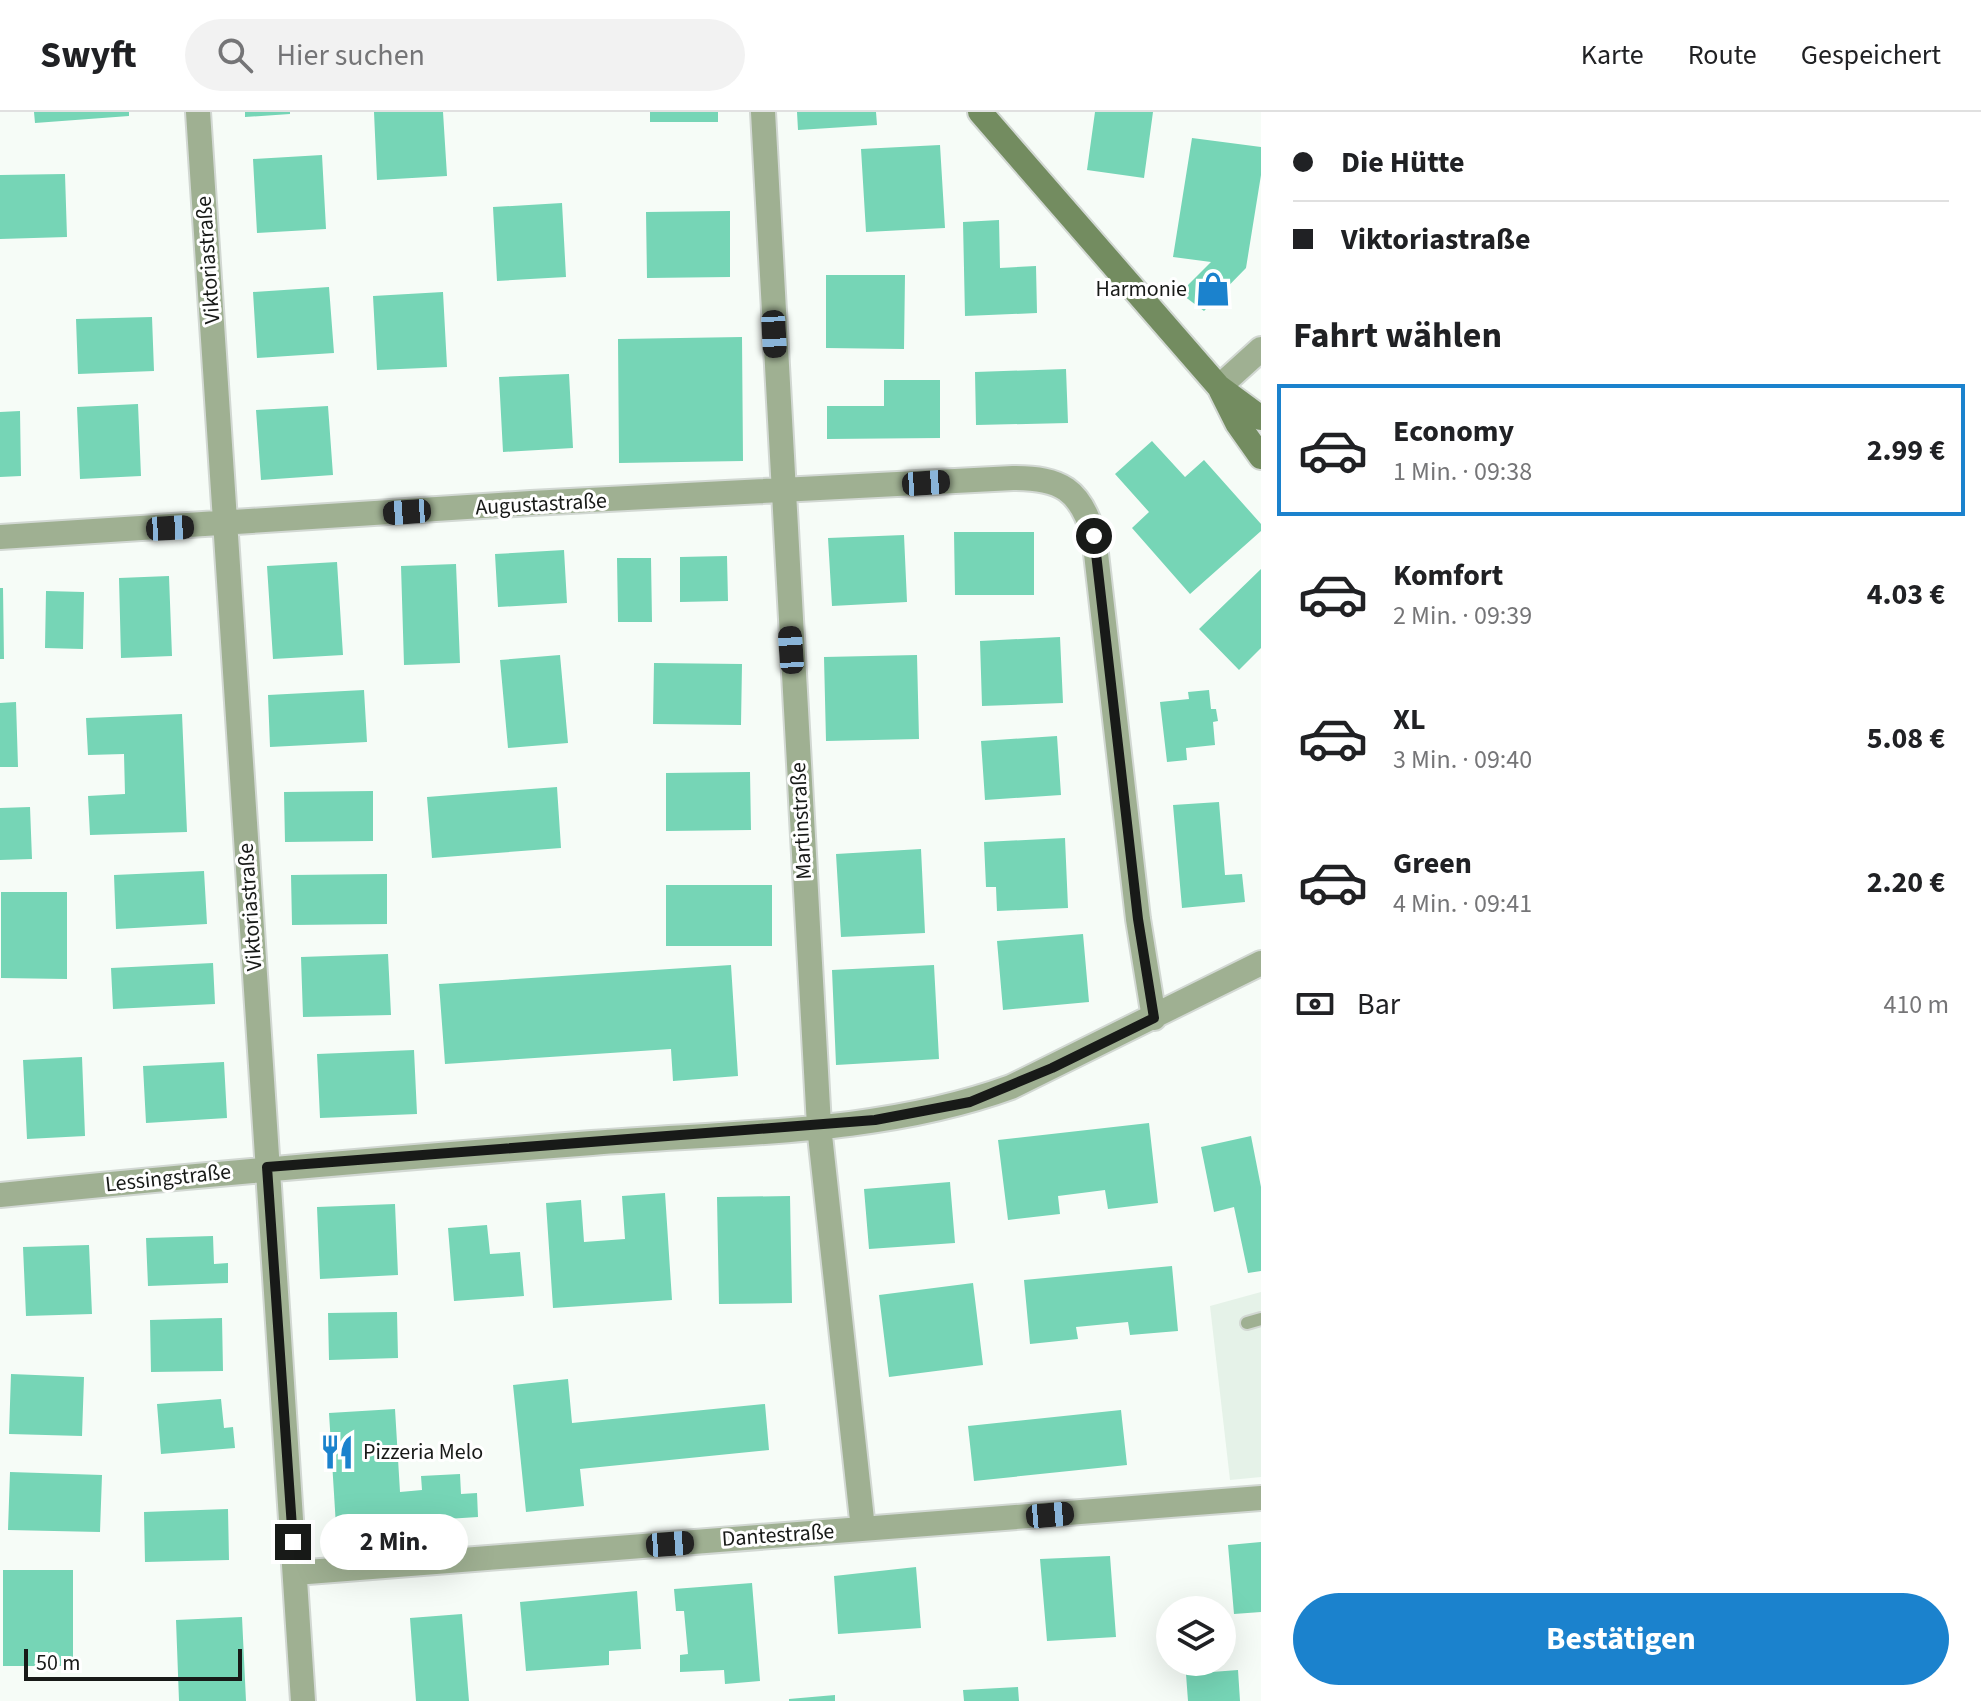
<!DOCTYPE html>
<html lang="de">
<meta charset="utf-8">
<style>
:root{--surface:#fff;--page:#f2f2f2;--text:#202124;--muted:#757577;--line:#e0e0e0;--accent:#1b82cd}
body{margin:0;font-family:"Source Sans 3",sans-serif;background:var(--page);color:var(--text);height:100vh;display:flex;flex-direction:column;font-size:30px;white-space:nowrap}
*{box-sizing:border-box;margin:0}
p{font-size:26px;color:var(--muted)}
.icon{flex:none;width:44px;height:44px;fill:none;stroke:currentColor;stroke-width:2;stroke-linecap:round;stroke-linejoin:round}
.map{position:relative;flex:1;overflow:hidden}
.details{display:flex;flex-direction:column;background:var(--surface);width:720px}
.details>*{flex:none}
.hud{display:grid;align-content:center;height:176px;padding:0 32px;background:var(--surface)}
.tools{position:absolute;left:1156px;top:1484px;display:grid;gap:16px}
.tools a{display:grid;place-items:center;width:80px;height:80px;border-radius:50%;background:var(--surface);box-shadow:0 8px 32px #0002;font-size:40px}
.scale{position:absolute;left:24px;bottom:20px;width:218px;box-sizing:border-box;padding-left:8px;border:4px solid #181a18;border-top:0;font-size:22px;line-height:28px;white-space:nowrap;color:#181a18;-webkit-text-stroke:6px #fff;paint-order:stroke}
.end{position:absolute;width:36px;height:36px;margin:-18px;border:10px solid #181a18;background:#fff;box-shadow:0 0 0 4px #fff}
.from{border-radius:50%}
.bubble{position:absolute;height:56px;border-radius:28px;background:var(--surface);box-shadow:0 8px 32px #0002;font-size:26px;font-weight:700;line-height:56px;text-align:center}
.car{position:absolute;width:24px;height:48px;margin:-24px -12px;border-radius:10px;box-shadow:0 0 6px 2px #0007;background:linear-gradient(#222 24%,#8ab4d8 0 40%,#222 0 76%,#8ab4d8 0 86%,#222 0)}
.hud b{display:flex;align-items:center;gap:28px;height:76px;font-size:30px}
.hud b+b{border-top:2px solid var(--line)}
.hud i{width:20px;height:20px;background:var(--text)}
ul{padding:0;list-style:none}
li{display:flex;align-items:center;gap:24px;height:132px;margin:0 16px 12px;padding:0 16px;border:4px solid transparent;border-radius:0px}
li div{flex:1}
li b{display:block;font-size:30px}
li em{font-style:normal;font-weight:700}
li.selected{border-color:var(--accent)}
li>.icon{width:72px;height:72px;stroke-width:1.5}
h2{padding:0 32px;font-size:36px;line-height:96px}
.pay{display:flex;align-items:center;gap:20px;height:88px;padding:0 32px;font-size:30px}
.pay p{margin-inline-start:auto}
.primary-button{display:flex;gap:16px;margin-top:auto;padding:16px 32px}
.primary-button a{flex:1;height:92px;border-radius:48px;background:var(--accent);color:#fff;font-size:32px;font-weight:700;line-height:92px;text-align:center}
header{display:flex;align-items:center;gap:48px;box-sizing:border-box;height:112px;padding:0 40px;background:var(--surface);border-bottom:2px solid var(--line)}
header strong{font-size:38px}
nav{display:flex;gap:44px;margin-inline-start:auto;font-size:28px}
.search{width:560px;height:72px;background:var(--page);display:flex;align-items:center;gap:20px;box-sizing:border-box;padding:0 28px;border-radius:44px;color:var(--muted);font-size:30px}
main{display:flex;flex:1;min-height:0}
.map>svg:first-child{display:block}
.built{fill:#e5f2e8}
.building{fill:#76d5b6}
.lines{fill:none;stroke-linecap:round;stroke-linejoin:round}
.service-casing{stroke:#d2d8d3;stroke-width:16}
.minor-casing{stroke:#d2d8d3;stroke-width:28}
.secondary-casing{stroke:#d2d8d3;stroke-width:28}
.service{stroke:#9fb092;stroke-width:12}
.minor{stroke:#9fb092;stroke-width:24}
.secondary{stroke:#738c60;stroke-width:24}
.route{stroke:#181a18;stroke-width:10}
.labels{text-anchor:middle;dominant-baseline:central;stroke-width:6;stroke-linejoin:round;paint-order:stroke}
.street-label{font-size:22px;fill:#181a18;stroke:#fff}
.poi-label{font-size:22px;fill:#181a18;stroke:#fff;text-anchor:end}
</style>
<header>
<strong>Swyft</strong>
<div class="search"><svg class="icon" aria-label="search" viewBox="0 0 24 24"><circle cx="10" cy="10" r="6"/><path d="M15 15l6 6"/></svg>Hier suchen</div>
<nav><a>Karte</a><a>Route</a><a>Gespeichert</a></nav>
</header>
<main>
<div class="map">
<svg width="1261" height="1589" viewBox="0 0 1261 1589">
<rect width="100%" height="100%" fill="#f6fcf7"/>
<path class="built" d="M 1261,1180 L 1261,1365 L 1230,1368 L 1210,1194 Z"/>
<path class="building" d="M 34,0 L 129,0 L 129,4 L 35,11 Z
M 245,0 L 290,0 L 290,2 L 245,5 Z
M 374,0 L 443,0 L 447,64 L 377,68 Z
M 650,0 L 718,0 L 718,10 L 650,10 Z
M 797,0 L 876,0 L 877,13 L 798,18 Z
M 1095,0 L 1153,0 L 1144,66 L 1087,58 Z
M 1192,26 L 1261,35 L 1261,63 L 1246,156 L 1204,199 L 1180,181 L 1211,150 L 1173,145 Z
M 940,33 L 945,116 L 866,120 L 861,37 Z
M 322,43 L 326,117 L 257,121 L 253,47 Z
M 65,62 L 67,125 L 0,127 L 0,63 Z
M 562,91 L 566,165 L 497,169 L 493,95 Z
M 730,99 L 730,165 L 647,166 L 646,100 Z
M 999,108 L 1000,156 L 1036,154 L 1037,201 L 965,204 L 963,110 Z
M 826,163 L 905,163 L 904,237 L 826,236 Z
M 329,175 L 334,241 L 257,246 L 253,180 Z
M 443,180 L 447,255 L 377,258 L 373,184 Z
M 152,205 L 154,259 L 78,262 L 76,207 Z
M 742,225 L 743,349 L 619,351 L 618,227 Z
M 1066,257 L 1068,311 L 976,313 L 975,260 Z
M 569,262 L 573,336 L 503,340 L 499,265 Z
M 884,268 L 940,268 L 940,326 L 827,327 L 827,294 L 884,294 Z
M 138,292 L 141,364 L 80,367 L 77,295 Z
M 328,294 L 333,363 L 261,368 L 256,298 Z
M 20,299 L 21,364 L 0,365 L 0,300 Z
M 1152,329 L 1185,365 L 1204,348 L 1261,412 L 1261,419 L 1190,482 L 1132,416 L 1149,400 L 1115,362 Z
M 954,420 L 1034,420 L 1034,483 L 955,483 Z
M 904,423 L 907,490 L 832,494 L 828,426 Z
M 564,438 L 567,491 L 498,495 L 495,442 Z
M 727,444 L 728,489 L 680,490 L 680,445 Z
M 617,446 L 651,446 L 652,510 L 618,510 Z
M 337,450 L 343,543 L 273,547 L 267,454 Z
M 456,452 L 460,551 L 404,553 L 401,454 Z
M 1261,457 L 1261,536 L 1239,558 L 1199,517 Z
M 169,464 L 172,544 L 121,546 L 119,466 Z
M 0,476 L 3,476 L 4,547 L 0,547 Z
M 46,479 L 84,480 L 83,537 L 45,536 Z
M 1060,525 L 1063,591 L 982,594 L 980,529 Z
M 560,543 L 568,631 L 508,636 L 500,548 Z
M 917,543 L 919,627 L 826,629 L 824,545 Z
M 654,551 L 742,552 L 741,613 L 653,612 Z
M 364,578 L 367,630 L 270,635 L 268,583 Z
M 1209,578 L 1211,597 L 1216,597 L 1218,609 L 1213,610 L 1215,633 L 1186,636 L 1187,648 L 1167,650 L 1160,590 L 1189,587 L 1188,580 Z
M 16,590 L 18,655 L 0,655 L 0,591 Z
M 182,602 L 187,720 L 90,723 L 88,684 L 125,682 L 124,642 L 88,643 L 86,606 Z
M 1057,624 L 1061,683 L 985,688 L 981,629 Z
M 750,660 L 751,718 L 666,719 L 666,661 Z
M 557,675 L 561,736 L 432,746 L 427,685 Z
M 373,679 L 373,729 L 285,730 L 284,680 Z
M 1219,690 L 1225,763 L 1242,762 L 1245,790 L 1182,796 L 1173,693 Z
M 30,695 L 32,747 L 0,748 L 0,696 Z
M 1065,726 L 1068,796 L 997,799 L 996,775 L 986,775 L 984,730 Z
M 921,737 L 925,821 L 841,825 L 836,742 Z
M 204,759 L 207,812 L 116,817 L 114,763 Z
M 387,762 L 387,812 L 292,813 L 291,763 Z
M 666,773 L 772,773 L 772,834 L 666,834 Z
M 1,780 L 67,780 L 67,867 L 1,866 Z
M 1083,822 L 1089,890 L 1003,898 L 997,829 Z
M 388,842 L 391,903 L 303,905 L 301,845 Z
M 213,851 L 215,892 L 113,897 L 111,856 Z
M 731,853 L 738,964 L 673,969 L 671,937 L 445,952 L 439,872 Z
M 934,853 L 939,947 L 836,953 L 832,858 Z
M 414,938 L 417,1002 L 320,1006 L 317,942 Z
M 82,945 L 85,1024 L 27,1027 L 23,948 Z
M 224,950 L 227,1006 L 146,1011 L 143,954 Z
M 1149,1011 L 1158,1091 L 1108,1097 L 1105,1078 L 1058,1084 L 1060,1102 L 1008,1108 L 998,1028 Z
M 1251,1024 L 1261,1075 L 1261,1159 L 1248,1161 L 1234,1095 L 1214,1100 L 1201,1035 Z
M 950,1070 L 955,1131 L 869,1137 L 864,1077 Z
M 665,1081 L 672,1188 L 553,1196 L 546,1091 L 581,1088 L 584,1130 L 625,1127 L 622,1084 Z
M 790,1084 L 792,1191 L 719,1192 L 717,1085 Z
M 395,1092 L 398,1163 L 320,1167 L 317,1095 Z
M 487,1113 L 490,1142 L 520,1140 L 524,1184 L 454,1189 L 448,1116 Z
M 213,1124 L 214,1152 L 228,1151 L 228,1171 L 148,1174 L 146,1126 Z
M 89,1133 L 92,1202 L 26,1204 L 23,1135 Z
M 1172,1154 L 1178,1219 L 1130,1223 L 1128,1210 L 1076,1215 L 1078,1227 L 1030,1232 L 1024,1168 Z
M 973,1171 L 983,1253 L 889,1265 L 879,1183 Z
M 397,1200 L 398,1246 L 329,1248 L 328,1201 Z
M 222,1206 L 223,1259 L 151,1260 L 150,1208 Z
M 11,1262 L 84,1265 L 82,1324 L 9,1322 Z
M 568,1267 L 572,1311 L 765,1292 L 769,1338 L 580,1357 L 584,1394 L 526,1400 L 513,1273 Z
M 221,1287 L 224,1316 L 233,1315 L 235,1336 L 161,1342 L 157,1292 Z
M 395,1297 L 400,1380 L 422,1378 L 421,1364 L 460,1362 L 461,1382 L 477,1381 L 478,1405 L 336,1414 L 329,1301 Z
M 1121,1298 L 1127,1353 L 974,1369 L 968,1314 Z
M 10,1360 L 102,1363 L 100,1420 L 8,1418 Z
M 228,1397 L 229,1448 L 145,1450 L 144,1400 Z
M 1261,1430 L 1261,1500 L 1234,1502 L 1228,1433 Z
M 1110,1444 L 1116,1525 L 1047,1529 L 1040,1447 Z
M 916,1455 L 921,1516 L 838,1522 L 834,1464 Z
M 3,1458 L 73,1458 L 73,1554 L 3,1554 Z
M 752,1471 L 760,1569 L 725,1572 L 724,1558 L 680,1560 L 680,1543 L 688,1542 L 684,1499 L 676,1499 L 674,1477 Z
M 637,1479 L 641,1537 L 609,1539 L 609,1553 L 526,1559 L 520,1490 Z
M 462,1502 L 469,1589 L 416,1589 L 410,1506 Z
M 242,1505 L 246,1589 L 179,1589 L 176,1508 Z
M 1238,1558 L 1240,1589 L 1188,1589 L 1186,1562 Z
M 1018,1575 L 1019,1589 L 964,1589 L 963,1578 Z
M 835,1583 L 835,1589 L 789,1589 L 789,1587 Z"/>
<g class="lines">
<g class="service-casing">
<path id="service" d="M 1247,1211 L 1261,1207"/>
</g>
<g class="minor-casing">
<path id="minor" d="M 198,0 L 303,1589
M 763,0 L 819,1014 L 863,1417
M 1219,275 L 1261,237
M 0,425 L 531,391 L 1013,366 C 1061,366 1080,377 1094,424 L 1138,807 L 1154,906
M 0,1083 C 197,1063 394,1046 592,1031 C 731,1020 879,1023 1011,975 L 1261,851
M 295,1461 L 1261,1386"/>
</g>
<g class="secondary-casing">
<path id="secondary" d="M 980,0 L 1219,275 L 1261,306
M 1221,279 L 1237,311 L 1261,345"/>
</g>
<use href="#service" class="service"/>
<use href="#minor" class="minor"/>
<use href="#secondary" class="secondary"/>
</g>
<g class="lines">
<path class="route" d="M 293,1430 L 267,1055 L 875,1008 L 970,990 L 1052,956 L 1154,906 L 1138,807 L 1094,424"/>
</g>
<defs>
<g id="shop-bare" transform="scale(2.76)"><path d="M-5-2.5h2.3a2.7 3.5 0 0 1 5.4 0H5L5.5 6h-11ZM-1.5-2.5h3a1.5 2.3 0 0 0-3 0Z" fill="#1b82cd" stroke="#fff" stroke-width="2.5" paint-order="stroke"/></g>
<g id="restaurant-bare" transform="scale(2.76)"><path d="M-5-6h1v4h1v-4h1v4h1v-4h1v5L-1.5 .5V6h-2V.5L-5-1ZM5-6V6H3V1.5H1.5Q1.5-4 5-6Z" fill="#1b82cd" stroke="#fff" stroke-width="2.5" paint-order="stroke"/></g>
</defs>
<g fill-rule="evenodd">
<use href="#shop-bare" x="1213" y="177"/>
<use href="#restaurant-bare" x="337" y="1340"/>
</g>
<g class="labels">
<g class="street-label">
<text transform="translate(208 148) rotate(-94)">Viktoriastraße</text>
<text transform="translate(541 392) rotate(-3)">Augustastraße</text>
<text transform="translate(801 709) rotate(-93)">Martinstraße</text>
<text transform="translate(250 795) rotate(-94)">Viktoriastraße</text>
<text transform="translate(168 1066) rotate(-6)">Lessingstraße</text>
<text transform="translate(778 1423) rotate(-4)">Dantestraße</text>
</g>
<g class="poi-label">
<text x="1187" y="177">Harmonie</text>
<text x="363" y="1340" text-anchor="start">Pizzeria Melo</text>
</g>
</g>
</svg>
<div class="tools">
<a><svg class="icon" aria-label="layers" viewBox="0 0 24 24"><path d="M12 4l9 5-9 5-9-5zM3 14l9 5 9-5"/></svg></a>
</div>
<div class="scale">50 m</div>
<i class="end from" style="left:1094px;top:424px"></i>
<i class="end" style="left:293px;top:1430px"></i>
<div class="bubble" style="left:320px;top:1402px;width:148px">2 Min.</div>
<i class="car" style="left:774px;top:222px;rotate:177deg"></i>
<i class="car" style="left:926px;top:371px;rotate:86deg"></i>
<i class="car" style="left:407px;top:400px;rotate:266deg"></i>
<i class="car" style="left:170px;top:416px;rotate:87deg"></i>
<i class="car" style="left:791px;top:538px;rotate:356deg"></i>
<i class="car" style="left:1050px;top:1403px;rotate:85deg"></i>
<i class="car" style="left:670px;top:1432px;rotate:86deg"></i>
</div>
<section class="details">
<div class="hud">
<b><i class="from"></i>Die Hütte</b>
<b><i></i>Viktoriastraße</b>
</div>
<h2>Fahrt wählen</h2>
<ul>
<li class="selected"><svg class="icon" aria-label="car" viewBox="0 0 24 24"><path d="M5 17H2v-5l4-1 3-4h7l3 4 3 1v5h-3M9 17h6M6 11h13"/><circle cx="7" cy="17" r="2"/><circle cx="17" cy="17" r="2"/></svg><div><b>Economy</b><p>1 Min. · 09:38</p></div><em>2.99 €</em></li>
<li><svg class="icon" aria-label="car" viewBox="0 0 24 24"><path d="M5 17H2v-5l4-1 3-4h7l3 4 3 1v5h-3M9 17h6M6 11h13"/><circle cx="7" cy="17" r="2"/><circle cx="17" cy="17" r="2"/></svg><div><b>Komfort</b><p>2 Min. · 09:39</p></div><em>4.03 €</em></li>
<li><svg class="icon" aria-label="car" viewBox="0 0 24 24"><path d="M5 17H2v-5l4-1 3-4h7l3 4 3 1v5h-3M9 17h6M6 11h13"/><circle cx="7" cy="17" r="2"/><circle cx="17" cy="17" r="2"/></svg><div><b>XL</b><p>3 Min. · 09:40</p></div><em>5.08 €</em></li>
<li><svg class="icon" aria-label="car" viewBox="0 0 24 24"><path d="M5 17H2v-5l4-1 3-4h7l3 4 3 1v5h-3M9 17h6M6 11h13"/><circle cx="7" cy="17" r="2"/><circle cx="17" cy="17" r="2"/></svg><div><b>Green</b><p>4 Min. · 09:41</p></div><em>2.20 €</em></li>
</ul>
<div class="pay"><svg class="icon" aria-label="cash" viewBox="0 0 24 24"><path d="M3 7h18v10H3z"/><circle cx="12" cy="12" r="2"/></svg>Bar<p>410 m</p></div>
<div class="primary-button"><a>Bestätigen</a></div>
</section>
</main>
